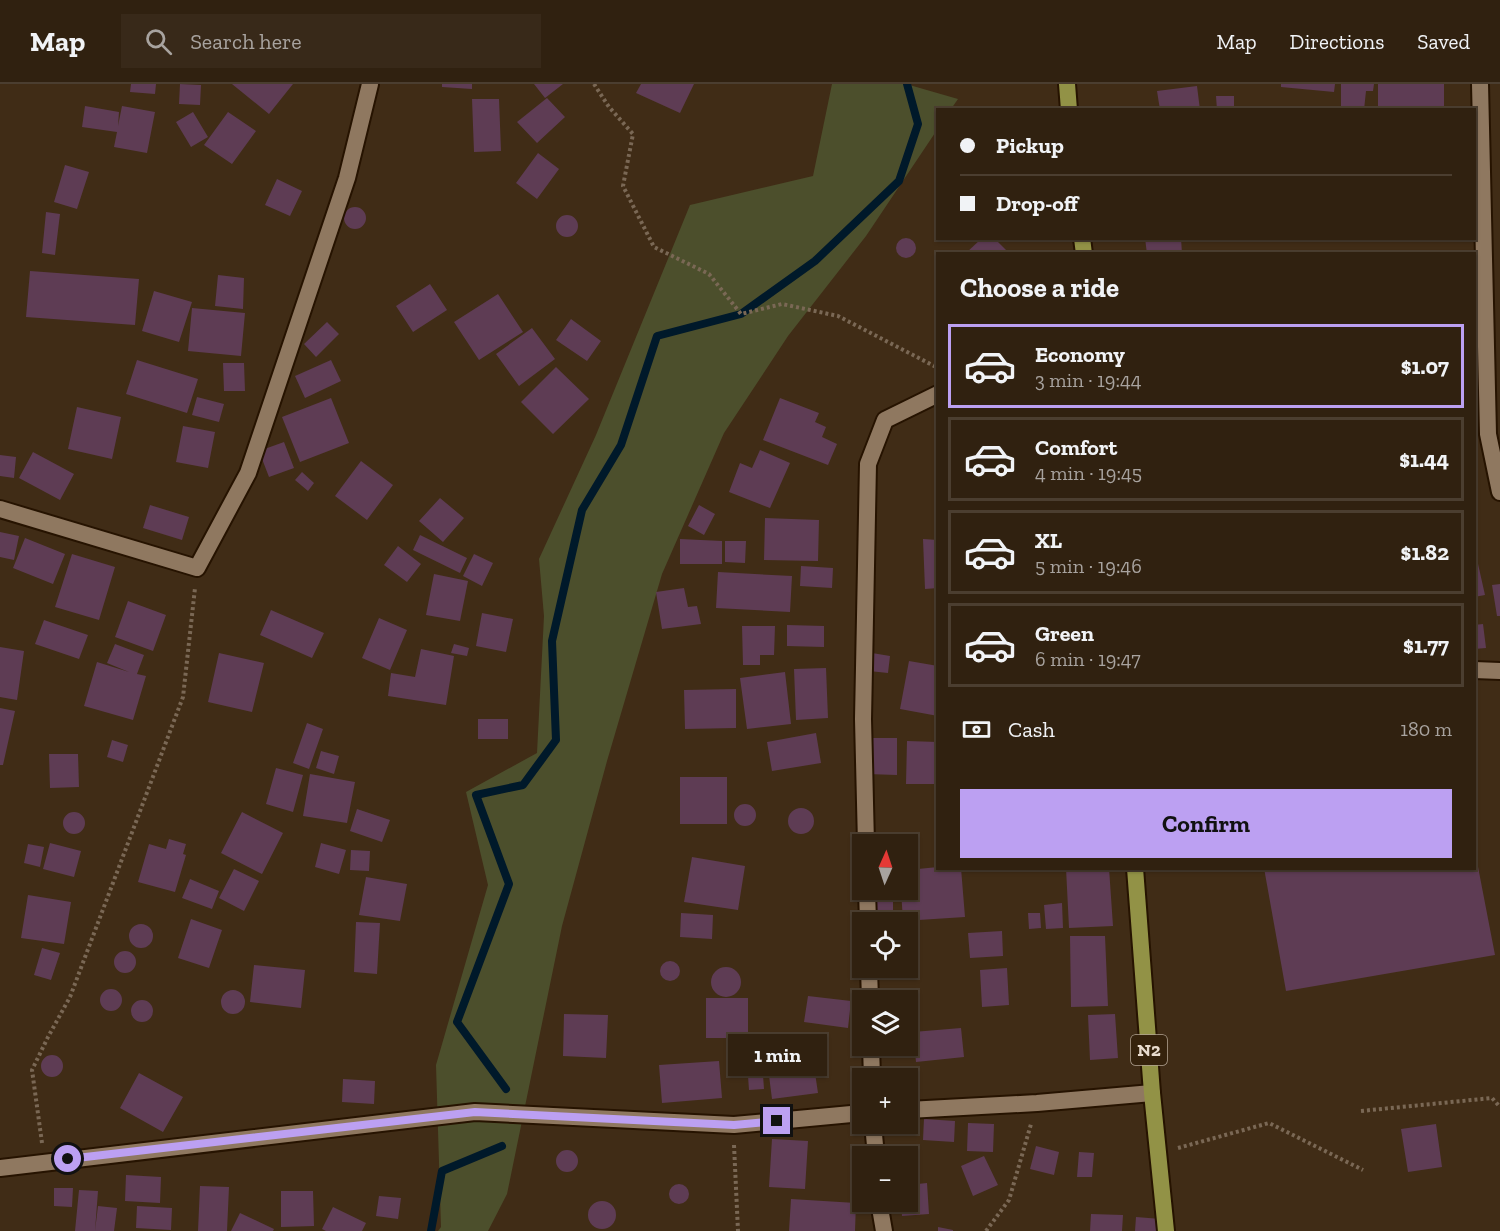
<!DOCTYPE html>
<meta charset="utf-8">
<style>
:root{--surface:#302110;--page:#382919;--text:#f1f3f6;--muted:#a8a39f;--line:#4b3e30;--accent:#bca0f2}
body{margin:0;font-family:"Zilla Slab",serif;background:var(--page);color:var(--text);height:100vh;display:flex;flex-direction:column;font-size:22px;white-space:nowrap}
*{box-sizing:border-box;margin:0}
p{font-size:20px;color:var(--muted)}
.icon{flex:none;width:33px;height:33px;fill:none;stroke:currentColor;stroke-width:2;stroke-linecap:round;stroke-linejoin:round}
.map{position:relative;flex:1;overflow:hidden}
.side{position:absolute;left:936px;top:168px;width:540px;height:618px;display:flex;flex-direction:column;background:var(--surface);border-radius:0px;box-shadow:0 2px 4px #0004,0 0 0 2px var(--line)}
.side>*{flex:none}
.top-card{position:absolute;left:936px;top:24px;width:540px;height:132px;border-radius:0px;box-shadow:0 2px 4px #0004,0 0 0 2px var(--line);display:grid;align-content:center;height:132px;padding:0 24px;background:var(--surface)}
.needle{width:39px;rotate:3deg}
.fabs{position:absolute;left:852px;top:750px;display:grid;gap:12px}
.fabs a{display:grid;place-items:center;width:66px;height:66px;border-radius:0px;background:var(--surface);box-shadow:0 2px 4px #0004,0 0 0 2px var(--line);font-size:30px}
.end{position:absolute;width:27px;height:27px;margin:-14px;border:8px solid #bca0f2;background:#111;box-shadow:0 0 0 3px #111}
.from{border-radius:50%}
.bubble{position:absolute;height:42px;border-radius:0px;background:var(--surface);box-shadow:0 2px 4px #0004,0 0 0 2px var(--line);font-size:20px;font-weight:700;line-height:42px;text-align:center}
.top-card b{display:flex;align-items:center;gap:21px;height:57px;font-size:22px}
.top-card b+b{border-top:2px solid var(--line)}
.top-card i{width:15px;height:15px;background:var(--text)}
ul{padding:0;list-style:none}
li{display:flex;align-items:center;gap:18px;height:84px;margin:0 12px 9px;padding:0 12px;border:3px solid var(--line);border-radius:0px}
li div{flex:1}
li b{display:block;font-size:22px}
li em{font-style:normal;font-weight:700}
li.selected{border-color:var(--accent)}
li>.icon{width:54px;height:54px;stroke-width:1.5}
h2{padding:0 24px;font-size:27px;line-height:72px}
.pay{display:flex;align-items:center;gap:15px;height:66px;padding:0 24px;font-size:22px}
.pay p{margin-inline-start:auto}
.cta{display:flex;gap:12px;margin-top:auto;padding:12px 24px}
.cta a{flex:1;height:69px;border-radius:0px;background:var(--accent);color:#111;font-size:24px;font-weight:700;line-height:69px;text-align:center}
header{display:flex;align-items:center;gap:36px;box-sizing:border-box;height:84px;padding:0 30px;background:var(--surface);border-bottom:2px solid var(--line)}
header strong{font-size:28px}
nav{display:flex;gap:33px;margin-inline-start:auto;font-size:21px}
.search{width:420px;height:54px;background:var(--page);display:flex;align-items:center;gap:15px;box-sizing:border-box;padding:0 21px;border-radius:0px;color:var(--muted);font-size:22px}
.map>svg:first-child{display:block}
.green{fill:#4c4f2c}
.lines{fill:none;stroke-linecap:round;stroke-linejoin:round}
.stream{stroke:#00192a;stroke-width:8}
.building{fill:#5e3c54}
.minor-casing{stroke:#261300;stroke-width:20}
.trunk-casing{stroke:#261300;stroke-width:20}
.path{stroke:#7a6855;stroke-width:4;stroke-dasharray:3 3;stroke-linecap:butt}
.minor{stroke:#8f7860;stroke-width:16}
.trunk{stroke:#929246;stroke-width:16}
.route{stroke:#bca0f2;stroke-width:8}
.labels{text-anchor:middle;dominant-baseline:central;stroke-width:5;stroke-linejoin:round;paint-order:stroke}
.shield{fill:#35220c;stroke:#b2a494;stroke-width:1.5}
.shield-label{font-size:18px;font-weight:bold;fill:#e8dbce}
</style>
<header>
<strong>Map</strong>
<div class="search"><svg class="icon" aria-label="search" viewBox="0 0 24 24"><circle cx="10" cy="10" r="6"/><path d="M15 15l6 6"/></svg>Search here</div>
<nav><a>Map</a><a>Directions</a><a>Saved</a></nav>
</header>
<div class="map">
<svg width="1500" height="1147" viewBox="0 0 1500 1147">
<rect width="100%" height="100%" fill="#402c16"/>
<path class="green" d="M 832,0 L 906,0 L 958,15 L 951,25 L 938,26 L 937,46 L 866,152 L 788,252 L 724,349 L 662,490 L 607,677 L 562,842 L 507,1110 L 488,1147 L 438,1147 L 441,1143 L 436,981 L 488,801 L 466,708 L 537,669 L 544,532 L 539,475 L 596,351 L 690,121 L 813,92 Z"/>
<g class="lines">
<path class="stream" d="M 506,1005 L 457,938 L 509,800 L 476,711 L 523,701 L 556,656 L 552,557 L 582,426 L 621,361 L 657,252 L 741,230 L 815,177 L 899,97 L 918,40 L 907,0
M 431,1147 L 442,1087 L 502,1062"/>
</g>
<path class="building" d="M 131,0 L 156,0 L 155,10 L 130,8 Z
M 180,0 L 201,1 L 200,21 L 179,20 Z
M 232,0 L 293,0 L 269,30 Z
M 442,0 L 472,0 L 472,5 L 442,3 Z
M 534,0 L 563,0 L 545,14 Z
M 641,0 L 694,0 L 680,29 L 636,9 Z
M 1281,0 L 1335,0 L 1334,8 L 1281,3 Z
M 1341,0 L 1374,0 L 1373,7 L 1366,7 L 1364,26 L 1341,26 Z
M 1378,0 L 1444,0 L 1444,26 L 1378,26 Z
M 1197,2 L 1200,26 L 1160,26 L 1157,7 Z
M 1216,12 L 1234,12 L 1234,26 L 1217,26 Z
M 547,14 L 565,33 L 537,59 L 517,38 Z
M 472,15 L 499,15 L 501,67 L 474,68 Z
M 85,22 L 119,28 L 118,42 L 122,22 L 155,28 L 147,69 L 114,63 L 117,48 L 82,43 Z
M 1245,22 L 1265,24 L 1265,26 L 1244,26 Z
M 193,28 L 208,53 L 191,63 L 176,38 Z
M 228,28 L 256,47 L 232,80 L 204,61 Z
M 538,69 L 559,85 L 537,115 L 516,99 Z
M 65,81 L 89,88 L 77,125 L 54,118 Z
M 277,95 L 302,107 L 290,132 L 265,121 Z
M344 134a11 11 0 1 1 22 0a11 11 0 1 1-22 0Z
M 46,128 L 60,130 L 55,171 L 42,169 Z
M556 142a11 11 0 1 1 22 0a11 11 0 1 1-22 0Z
M 982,154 L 994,154 L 1010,170 L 965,170 Z
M 1145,154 L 1181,154 L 1182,170 L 1147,170 Z
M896 164a10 10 0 1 1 20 0a10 10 0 1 1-20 0Z
M 30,187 L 139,195 L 135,241 L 26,233 Z
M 218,191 L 244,194 L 243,225 L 215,222 Z
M 430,200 L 447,226 L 413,248 L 396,222 Z
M 154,207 L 192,218 L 179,258 L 142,247 Z
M 498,210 L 523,248 L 479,276 L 454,238 Z
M 192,224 L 245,229 L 241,272 L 188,267 Z
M 571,235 L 601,257 L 587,277 L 556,256 Z
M 327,238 L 339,250 L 316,273 L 304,260 Z
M 532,244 L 555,275 L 519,302 L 496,270 Z
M 137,276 L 198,295 L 187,329 L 126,310 Z
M 331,276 L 341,297 L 305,314 L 295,292 Z
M 223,279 L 244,279 L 245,307 L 224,307 Z
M 556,283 L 589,315 L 553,350 L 521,318 Z
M 197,313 L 224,320 L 219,338 L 192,331 Z
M 331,314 L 349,359 L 300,378 L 282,333 Z
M 780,314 L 819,329 L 815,338 L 826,343 L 822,353 L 837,360 L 828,381 L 763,356 Z
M 77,323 L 121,333 L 112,375 L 68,365 Z
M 183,342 L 215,348 L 208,384 L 176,378 Z
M 284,358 L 294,384 L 269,393 L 259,367 Z
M 760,366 L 790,379 L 770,424 L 729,408 L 740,379 L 752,384 Z
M 33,368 L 74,390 L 60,416 L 19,394 Z
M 0,371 L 16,373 L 14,394 L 0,392 Z
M 361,377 L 393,401 L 367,436 L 335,412 Z
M 302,388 L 314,399 L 308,407 L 295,396 Z
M 440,414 L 464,434 L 443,458 L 419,437 Z
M 150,421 L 189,433 L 182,456 L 143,444 Z
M 699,421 L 715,430 L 704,451 L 688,442 Z
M 765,434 L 819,436 L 818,477 L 764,476 Z
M 0,448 L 19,452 L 14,476 L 0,473 Z
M 420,451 L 467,474 L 460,489 L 413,466 Z
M 25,454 L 65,470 L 53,500 L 13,484 Z
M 680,455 L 722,457 L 722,480 L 680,480 Z
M 923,455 L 938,456 L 938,504 L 925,505 Z
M 725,457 L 746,457 L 745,479 L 725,478 Z
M 398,462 L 421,480 L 407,498 L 384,481 Z
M 1474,462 L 1485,511 L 1474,513 Z
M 72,470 L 115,483 L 99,536 L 55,523 Z
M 474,470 L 493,479 L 482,502 L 463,492 Z
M 801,482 L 833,484 L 832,504 L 800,502 Z
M 718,488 L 792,492 L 790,528 L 716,524 Z
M 434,490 L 468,497 L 460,537 L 426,531 Z
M 1500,500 L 1500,532 L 1497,532 L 1492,501 Z
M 684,504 L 688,523 L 697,522 L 701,540 L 662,545 L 656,508 Z
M 128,517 L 166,531 L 153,567 L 115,553 Z
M 271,526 L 324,549 L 312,574 L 260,551 Z
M 482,529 L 513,535 L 506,568 L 476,562 Z
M 379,534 L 407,546 L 390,586 L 362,574 Z
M 44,536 L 88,551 L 79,575 L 35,560 Z
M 1483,540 L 1486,564 L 1474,565 L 1474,541 Z
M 787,541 L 824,542 L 824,563 L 787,562 Z
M 742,542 L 775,542 L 774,571 L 760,571 L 760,581 L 743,581 Z
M 115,560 L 144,571 L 137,590 L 146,592 L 133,636 L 84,622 L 97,578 L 129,588 L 107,579 Z
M 454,560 L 469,564 L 467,572 L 451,569 Z
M 0,563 L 24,567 L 17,616 L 0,613 Z
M 421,565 L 454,572 L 446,621 L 388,612 L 391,589 L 415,593 Z
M 219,569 L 264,579 L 252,628 L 208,618 Z
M 872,569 L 890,572 L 888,589 L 869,587 Z
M 909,577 L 938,582 L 938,632 L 900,625 Z
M 826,584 L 828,634 L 796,636 L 794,585 Z
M 785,588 L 791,640 L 747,645 L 740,594 Z
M 736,605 L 736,644 L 685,645 L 684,606 Z
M 0,624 L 15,627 L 3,681 L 0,681 Z
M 478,635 L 508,635 L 508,655 L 478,655 Z
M 307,639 L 323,645 L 309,685 L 293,679 Z
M 816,649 L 821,679 L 772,687 L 767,658 Z
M 868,654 L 897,654 L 897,691 L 867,690 Z
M 112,656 L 128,661 L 123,678 L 107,673 Z
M 907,657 L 938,658 L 938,700 L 906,700 Z
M 321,667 L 339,672 L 334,690 L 316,684 Z
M 49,670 L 78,670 L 79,703 L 50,704 Z
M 276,684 L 303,691 L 293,728 L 266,720 Z
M 310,690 L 355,698 L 347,739 L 303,732 Z
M 680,693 L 727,693 L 727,740 L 680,740 Z
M734 731a11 11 0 1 1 22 0a11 11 0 1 1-22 0Z
M788 737a13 13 0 1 1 26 0a13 13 0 1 1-26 0Z
M 357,725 L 390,736 L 382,758 L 350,747 Z
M 242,728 L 283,749 L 262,790 L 221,769 Z
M63 739a11 11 0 1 1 22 0a11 11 0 1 1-22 0Z
M 169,755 L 186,760 L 183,770 L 186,771 L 175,808 L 138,798 L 149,760 L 166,765 Z
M 50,759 L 81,767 L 74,793 L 43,785 Z
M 321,759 L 346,766 L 339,790 L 315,783 Z
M 28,760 L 44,763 L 40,783 L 24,779 Z
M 1474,762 L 1495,871 L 1286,907 L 1264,784 L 1474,784 Z
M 351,766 L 370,767 L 369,787 L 350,786 Z
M 692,773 L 745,782 L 738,826 L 684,818 Z
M 938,783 L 961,784 L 965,833 L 903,837 L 901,806 L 908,806 L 908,786 Z
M 1066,784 L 1109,784 L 1113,842 L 1069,844 Z
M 234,785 L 259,797 L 244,827 L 219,814 Z
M 366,793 L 407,800 L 400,837 L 359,831 Z
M 190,795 L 219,807 L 212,825 L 182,814 Z
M 872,806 L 893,806 L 893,837 L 872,836 Z
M 28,811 L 71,818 L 64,860 L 21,854 Z
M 1062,819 L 1063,844 L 1046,845 L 1044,821 Z
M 681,829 L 713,831 L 712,855 L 680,853 Z
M 1028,829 L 1040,829 L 1041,844 L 1029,845 Z
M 191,835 L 222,846 L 209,884 L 178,874 Z
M 356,838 L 380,839 L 377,890 L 354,888 Z
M129 852a12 12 0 1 1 24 0a12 12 0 1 1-24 0Z
M 1002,847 L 1003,872 L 970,874 L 968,849 Z
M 1070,852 L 1105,852 L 1108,922 L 1071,923 Z
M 42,864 L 60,869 L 51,896 L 34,891 Z
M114 878a11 11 0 1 1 22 0a11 11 0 1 1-22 0Z
M660 887a10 10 0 1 1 20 0a10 10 0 1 1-20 0Z
M 254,881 L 305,886 L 301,924 L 250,918 Z
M711 898a15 15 0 1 1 30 0a15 15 0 1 1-30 0Z
M 1007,884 L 1009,921 L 982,923 L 980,886 Z
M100 916a11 11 0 1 1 22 0a11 11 0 1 1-22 0Z
M221 918a12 12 0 1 1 24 0a12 12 0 1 1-24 0Z
M 808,912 L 851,917 L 848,944 L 804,938 Z
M 706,914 L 748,914 L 748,954 L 706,954 Z
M131 927a11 11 0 1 1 22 0a11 11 0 1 1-22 0Z
M 564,930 L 608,931 L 606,974 L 563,972 Z
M 1115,930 L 1118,974 L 1090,976 L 1088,931 Z
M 961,944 L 964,973 L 916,978 L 913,948 Z
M 811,962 L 818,1009 L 772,1015 L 766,968 Z
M41 982a11 11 0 1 1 22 0a11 11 0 1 1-22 0Z
M 719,977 L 722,1014 L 662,1019 L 659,981 Z
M 139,989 L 183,1013 L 163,1048 L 120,1024 Z
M 763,991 L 764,1005 L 749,1006 L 748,992 Z
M 343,995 L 375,997 L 374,1020 L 342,1018 Z
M 924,1035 L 955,1037 L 954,1058 L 923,1056 Z
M 968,1039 L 994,1040 L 993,1068 L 967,1067 Z
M 1436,1040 L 1442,1083 L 1408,1088 L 1401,1045 Z
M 772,1055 L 808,1057 L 805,1105 L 769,1103 Z
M 1036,1062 L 1059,1068 L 1054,1091 L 1030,1085 Z
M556 1077a11 11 0 1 1 22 0a11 11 0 1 1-22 0Z
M 1079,1068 L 1094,1069 L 1092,1093 L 1077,1093 Z
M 984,1072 L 998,1101 L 973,1112 L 961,1082 Z
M 126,1091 L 161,1093 L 160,1119 L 125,1117 Z
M 927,1099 L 929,1130 L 902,1132 L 901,1118 L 908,1118 L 908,1101 Z
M669 1110a10 10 0 1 1 20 0a10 10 0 1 1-20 0Z
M 200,1102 L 229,1103 L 227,1147 L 198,1147 Z
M 54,1104 L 73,1104 L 72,1123 L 54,1122 Z
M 79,1106 L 98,1107 L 95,1147 L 75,1147 Z
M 281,1107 L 313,1107 L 314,1142 L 281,1143 Z
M 379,1112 L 401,1114 L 398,1135 L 376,1132 Z
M 791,1115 L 856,1119 L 855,1147 L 789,1147 Z
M588 1131a14 14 0 1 1 28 0a14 14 0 1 1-28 0Z
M 98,1122 L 117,1124 L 114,1147 L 95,1147 Z
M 137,1122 L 172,1124 L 171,1146 L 136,1144 Z
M 333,1123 L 366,1139 L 362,1147 L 326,1147 L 322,1145 Z
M 240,1129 L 274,1145 L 273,1147 L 231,1147 Z
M 1091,1130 L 1123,1131 L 1122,1147 L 1090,1147 Z
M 1136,1133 L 1161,1135 L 1161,1147 L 1135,1147 Z
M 938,1143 L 953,1146 L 953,1147 L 938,1147 Z"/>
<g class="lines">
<g class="minor-casing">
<path id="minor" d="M 1480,0 L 1488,350 L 1500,408
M 0,425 L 197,484 L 248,389 L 347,94 L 370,0
M 1474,586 L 1500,587
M 866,760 L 863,635 L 868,380 L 885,336 L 938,310
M 867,806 L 868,838
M 869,884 L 870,916
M 871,962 L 872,994
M 908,1026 L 1037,1019 L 1152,1009
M 873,1040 L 876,1072
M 0,1084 L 475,1028 L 734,1041 L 862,1029
M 879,1118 L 884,1147"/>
</g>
<g class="trunk-casing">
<path id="trunk" d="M 1067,0 L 1069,26
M 1082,154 L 1084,170
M 1135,784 L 1152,1009 L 1166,1147"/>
</g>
<path class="path" d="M 594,0 L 609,23 L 633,50 L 623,102 L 654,163 L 709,190 L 741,230 L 782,220 L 838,232 L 938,284
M 1361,1027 L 1492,1014 L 1500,1023
M 42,1059 L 32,986 L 48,953 L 70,913 L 183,613 L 195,504
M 734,1061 L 738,1147
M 1178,1064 L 1269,1039 L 1363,1086
M 986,1147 L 1009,1116 L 1031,1040"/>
<use href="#minor" class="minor"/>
<use href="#trunk" class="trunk"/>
</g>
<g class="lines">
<path class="route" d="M 68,1075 L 475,1028 L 734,1041 L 777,1037"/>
</g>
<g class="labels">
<rect class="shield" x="1131" y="951" width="36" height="30" rx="4.5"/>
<g class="shield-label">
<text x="1149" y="966">N2</text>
</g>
</g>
</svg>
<div class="fabs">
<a><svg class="needle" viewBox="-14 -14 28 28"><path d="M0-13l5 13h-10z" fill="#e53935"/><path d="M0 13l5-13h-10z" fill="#a8a39f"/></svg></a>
<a><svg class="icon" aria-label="locate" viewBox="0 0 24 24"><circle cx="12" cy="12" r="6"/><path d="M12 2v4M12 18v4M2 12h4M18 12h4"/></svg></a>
<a><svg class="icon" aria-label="layers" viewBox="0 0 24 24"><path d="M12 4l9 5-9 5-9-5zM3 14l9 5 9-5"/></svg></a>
<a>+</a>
<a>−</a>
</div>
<i class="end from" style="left:68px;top:1075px"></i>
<i class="end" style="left:777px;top:1037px"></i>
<div class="bubble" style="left:728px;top:950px;width:99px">1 min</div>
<div class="top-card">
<b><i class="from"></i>Pickup</b>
<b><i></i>Drop-off</b>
</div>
<section class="side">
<h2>Choose a ride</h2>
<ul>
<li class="selected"><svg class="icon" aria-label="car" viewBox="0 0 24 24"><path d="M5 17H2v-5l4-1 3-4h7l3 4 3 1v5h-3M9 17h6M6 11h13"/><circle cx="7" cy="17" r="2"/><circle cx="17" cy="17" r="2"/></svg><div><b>Economy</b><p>3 min · 19:44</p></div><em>$1.07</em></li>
<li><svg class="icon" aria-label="car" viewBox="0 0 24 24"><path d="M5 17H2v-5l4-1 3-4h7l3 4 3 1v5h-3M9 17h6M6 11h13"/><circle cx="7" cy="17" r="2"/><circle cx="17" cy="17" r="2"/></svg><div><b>Comfort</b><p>4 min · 19:45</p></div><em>$1.44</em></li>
<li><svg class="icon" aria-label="car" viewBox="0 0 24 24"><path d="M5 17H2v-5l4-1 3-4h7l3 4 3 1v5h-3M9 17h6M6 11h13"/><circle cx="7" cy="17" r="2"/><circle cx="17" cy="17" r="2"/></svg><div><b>XL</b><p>5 min · 19:46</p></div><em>$1.82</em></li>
<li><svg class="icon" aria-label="car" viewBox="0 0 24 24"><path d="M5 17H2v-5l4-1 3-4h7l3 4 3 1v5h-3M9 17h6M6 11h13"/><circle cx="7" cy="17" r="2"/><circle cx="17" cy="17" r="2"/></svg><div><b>Green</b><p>6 min · 19:47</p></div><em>$1.77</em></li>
</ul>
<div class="pay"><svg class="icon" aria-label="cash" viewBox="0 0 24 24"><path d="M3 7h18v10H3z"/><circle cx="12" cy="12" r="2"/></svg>Cash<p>180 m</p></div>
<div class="cta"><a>Confirm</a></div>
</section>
</div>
